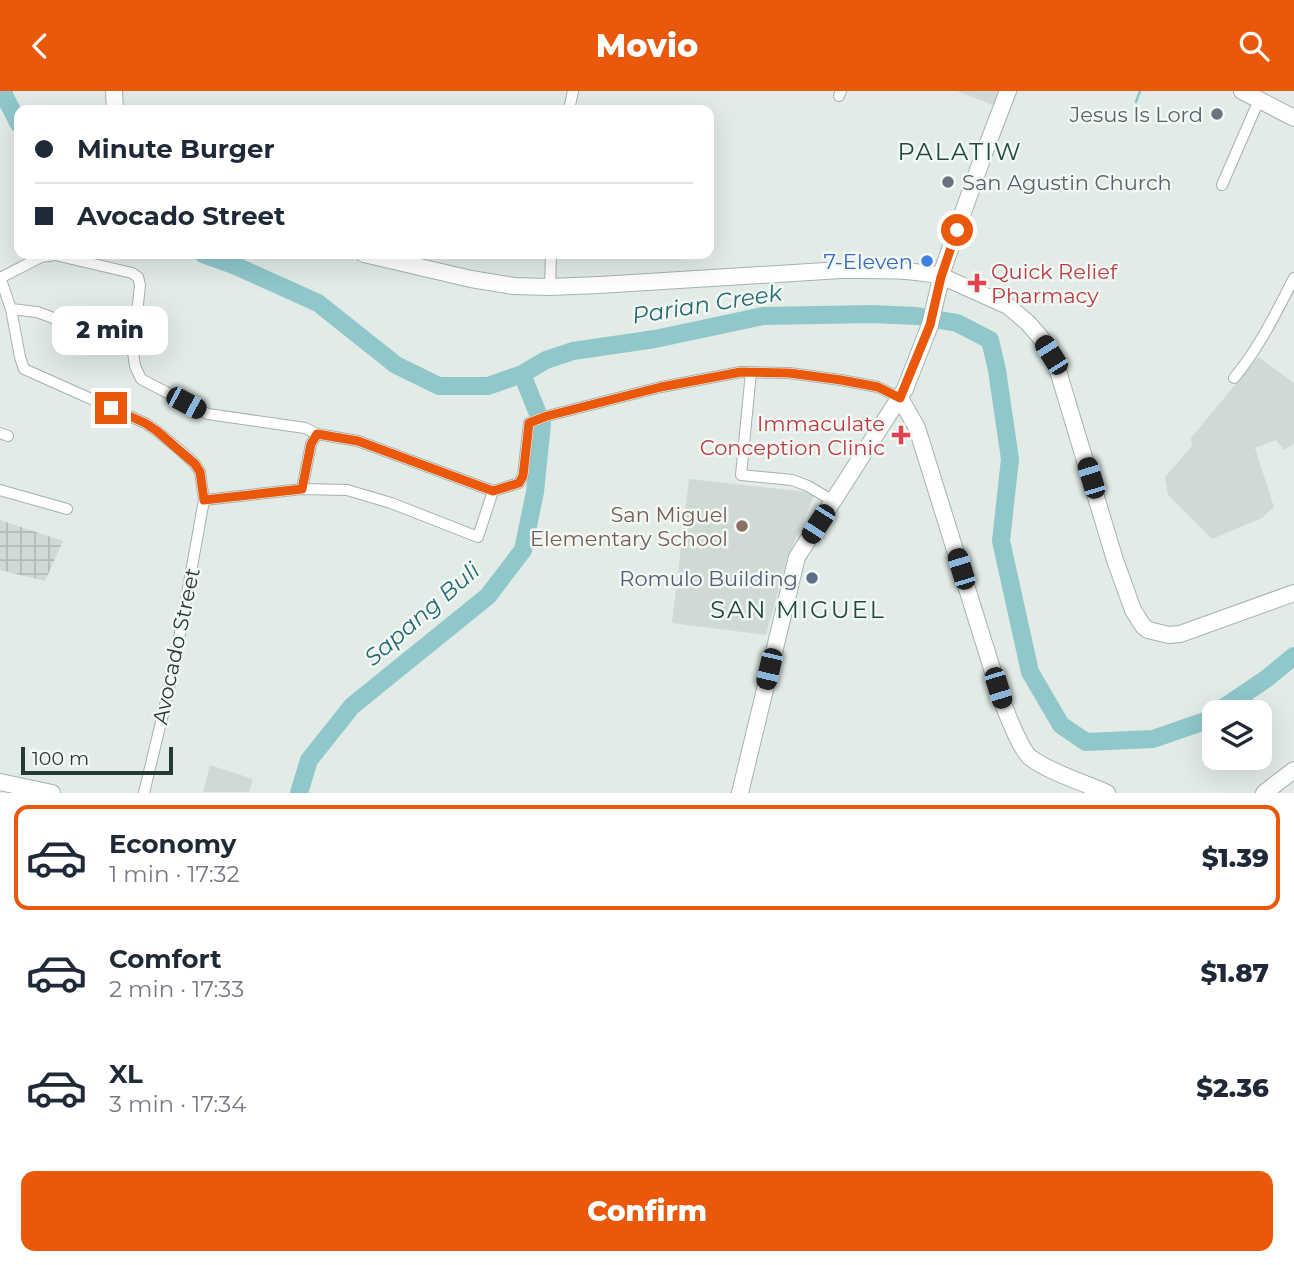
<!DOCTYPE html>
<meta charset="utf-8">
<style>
:root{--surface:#fff;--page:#f6f6f7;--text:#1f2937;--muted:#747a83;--line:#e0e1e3;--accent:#ea580c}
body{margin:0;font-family:Montserrat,sans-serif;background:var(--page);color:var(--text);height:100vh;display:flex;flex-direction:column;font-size:26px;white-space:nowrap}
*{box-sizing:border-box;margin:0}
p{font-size:23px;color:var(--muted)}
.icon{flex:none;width:38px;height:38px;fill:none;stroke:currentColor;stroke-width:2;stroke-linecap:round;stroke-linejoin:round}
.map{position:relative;height:702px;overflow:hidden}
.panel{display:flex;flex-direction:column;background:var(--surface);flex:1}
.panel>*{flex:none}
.banner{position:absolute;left:14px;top:14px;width:700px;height:154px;border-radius:14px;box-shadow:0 7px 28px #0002;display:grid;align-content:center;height:154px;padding:0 21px;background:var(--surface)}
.controls{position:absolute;left:1202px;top:609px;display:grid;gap:14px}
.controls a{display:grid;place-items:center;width:70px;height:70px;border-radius:14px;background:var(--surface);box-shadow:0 7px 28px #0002;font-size:35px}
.scale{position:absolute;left:21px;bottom:18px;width:152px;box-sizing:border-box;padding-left:7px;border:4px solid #243a32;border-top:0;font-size:19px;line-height:24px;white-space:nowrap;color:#243a32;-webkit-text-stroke:5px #f2f8f4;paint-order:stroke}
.end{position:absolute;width:32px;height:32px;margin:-16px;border:9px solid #ea580c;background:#fff;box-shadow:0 0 0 4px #fff}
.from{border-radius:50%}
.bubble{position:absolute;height:49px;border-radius:14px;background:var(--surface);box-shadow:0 7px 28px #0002;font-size:23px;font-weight:800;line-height:49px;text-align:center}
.car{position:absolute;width:21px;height:42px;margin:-21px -10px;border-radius:9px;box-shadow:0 0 5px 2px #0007;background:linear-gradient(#222 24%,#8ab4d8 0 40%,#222 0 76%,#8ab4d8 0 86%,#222 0)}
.banner b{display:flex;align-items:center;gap:24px;height:66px;font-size:26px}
.banner b+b{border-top:2px solid var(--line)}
.banner i{width:18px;height:18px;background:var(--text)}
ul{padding:12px 0 0;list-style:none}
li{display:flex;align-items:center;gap:21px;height:105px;margin:0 14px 10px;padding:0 7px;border:4px solid transparent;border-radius:14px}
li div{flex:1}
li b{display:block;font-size:26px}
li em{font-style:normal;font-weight:800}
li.selected{border-color:var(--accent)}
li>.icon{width:63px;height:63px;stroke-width:1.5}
.primary-button{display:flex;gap:14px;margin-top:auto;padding:14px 21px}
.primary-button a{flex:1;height:80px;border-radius:14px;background:var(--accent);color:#fff;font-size:28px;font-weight:800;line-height:80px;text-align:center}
header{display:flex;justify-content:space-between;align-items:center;height:91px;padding:0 21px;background:var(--accent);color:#fff;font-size:32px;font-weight:800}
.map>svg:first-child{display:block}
.built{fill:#d0dad5}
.industrial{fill:url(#industrial-grid)}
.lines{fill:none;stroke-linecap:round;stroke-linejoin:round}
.stream{stroke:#8fc7cb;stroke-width:2.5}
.river{stroke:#8fc7cb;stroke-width:18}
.street-casing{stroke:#a5b2ac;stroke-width:12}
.secondary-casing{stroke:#a2b5ac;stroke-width:18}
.street{stroke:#fff;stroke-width:10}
.secondary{stroke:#fff;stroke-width:16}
.route{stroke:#ea580c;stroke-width:9}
.worship-dot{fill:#6b7280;stroke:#f2f8f4;stroke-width:2.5}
.shop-dot{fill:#3f7fe0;stroke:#f2f8f4;stroke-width:2.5}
.health-dot{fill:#e0444e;stroke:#f2f8f4;stroke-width:2.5}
.education-dot{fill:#8d6e63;stroke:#f2f8f4;stroke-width:2.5}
.service-dot{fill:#5c6f8a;stroke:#f2f8f4;stroke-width:2.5}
.labels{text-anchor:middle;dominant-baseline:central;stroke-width:5;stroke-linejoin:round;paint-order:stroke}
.worship-label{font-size:21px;fill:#5b616d;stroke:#f2f8f4;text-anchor:end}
.shop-label{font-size:21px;fill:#366cbe;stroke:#f2f8f4;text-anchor:end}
.health-label{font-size:21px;fill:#be3a42;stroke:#f2f8f4;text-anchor:start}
.education-label{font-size:21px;fill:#785e54;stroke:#f2f8f4;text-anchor:end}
.service-label{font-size:21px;fill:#4e5e75;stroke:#f2f8f4;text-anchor:end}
.street-label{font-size:21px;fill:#243a32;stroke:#f2f8f4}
.water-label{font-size:23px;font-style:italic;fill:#246a70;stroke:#f2f8f4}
.quarter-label{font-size:24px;letter-spacing:2px;fill:#224a3c;stroke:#f2f8f4}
</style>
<header><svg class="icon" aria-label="back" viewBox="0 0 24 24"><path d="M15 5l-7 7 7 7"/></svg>Movio<svg class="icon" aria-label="search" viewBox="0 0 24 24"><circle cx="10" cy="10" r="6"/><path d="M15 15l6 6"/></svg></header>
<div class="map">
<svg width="1294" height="702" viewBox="0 0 1294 702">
<defs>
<pattern id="industrial-grid" width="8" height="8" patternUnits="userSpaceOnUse" patternTransform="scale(1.75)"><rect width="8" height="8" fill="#d0dad5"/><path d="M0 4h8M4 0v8" fill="none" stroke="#b2bcb7"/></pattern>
</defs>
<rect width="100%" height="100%" fill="#e2ebe6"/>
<path class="built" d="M 957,0 L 999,0 L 993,14 Z
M 1258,266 L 1294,292 L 1294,353 L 1284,359 L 1276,349 L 1255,357 L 1274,416 L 1262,427 L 1212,448 L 1168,404 L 1165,386 L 1192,355 L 1191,347 Z
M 689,388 L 815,402 L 787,468 L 766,544 L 672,532 Z
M 210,674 L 253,688 L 249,701 L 203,701 Z"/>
<path class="industrial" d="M 0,429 L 63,450 L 45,490 L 0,479 Z"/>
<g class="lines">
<path class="stream" d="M 1136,11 L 1140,0"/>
<path class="river" d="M 4,0 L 4,4 L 19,33
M 203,163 L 236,175 L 318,212 L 396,274 L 439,295 L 488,295 L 522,283 L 546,269 L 573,260 L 655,248 L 763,225 L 872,223 L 917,225 L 957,232 L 990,249 L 997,279 L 1010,368 L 1001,450 L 1030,581 L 1061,634 L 1086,651 L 1153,648 L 1205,630 L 1214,623
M 1217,621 L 1266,588 L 1294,565
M 299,702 L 309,669 L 352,615 L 488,505 L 523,459 L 535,401 L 542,333 L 522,283"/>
<g class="street-casing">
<path id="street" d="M 839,5 L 841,0
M 569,19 L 573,0
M 1222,94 L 1259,9
M 0,186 L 11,218 L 20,266 L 24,278 L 145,332 L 157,340 L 181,360 L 195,373 L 200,381 L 204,409 L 173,581 L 144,702
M 0,187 L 41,166 L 55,164 L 132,182 L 138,186 L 140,194 L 133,261 L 135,275 L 141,288 L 208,323 L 305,337 L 317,343 L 358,350 L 493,400
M 550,196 L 551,163
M 11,218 L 37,221 L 110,248 L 133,261
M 751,281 L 741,384 L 792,389 L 808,395 L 833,410
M 1234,287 C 1259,257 1276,222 1294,187
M 0,342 L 8,345
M 302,398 L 311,353 L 317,343
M 0,399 L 67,418
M 493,400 L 519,392 L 523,385 L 529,332 L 547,325 L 661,296 L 741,281 L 789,282 L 841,289 L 878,296 L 900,307
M 204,409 L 302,398 L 347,399 L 391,412 L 478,446 L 493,400"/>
</g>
<g class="secondary-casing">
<path id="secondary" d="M 114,0 L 115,19
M 1242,0 L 1294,27
M 364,163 L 471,188 L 514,195 L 550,196 L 599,194 L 841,179 C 874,179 909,178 941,185 L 1008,215 L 1028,232 L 1041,247 L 1055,270 L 1115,469 L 1133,519 L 1143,535 L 1148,539 L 1169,544 L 1180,543 L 1294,502
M 900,307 L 917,337 L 1003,613 C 1008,625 1021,660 1031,667 C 1047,680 1087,693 1107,702
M 0,691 L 52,702
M 740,702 L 797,466 L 905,298 L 930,234 L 943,178 L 983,65 L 1008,0
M 1264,702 L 1294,679"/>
</g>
<use href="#street" class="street"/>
<use href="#secondary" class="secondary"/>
</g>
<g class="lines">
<path class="route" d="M 111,317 L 145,332 L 157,340 L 195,373 L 200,381 L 204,409 L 302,398 L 311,353 L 317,343 L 358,350 L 493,400 L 519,392 L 523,385 L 529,332 L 547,325 L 661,296 L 741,281 L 789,282 L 841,289 L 878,296 L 900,307 L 930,234 L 941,186 L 957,139"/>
</g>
<g class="worship-dot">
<circle cx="1217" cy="23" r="7"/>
<circle cx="948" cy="91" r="7"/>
</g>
<circle class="shop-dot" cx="927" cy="170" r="7"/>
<g class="health-dot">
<path d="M973.5 181.5h7v7h7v7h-7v7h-7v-7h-7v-7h7z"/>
<path d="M897.5 333.5h7v7h7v7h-7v7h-7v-7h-7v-7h7z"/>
</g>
<circle class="education-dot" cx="742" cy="435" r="7"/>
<circle class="service-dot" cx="812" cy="487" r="7"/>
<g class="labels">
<g class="worship-label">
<text x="1203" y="23">Jesus Is Lord</text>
<text x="962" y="91" text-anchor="start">San Agustin Church</text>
</g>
<g class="shop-label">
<text x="913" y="170">7-Eleven</text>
</g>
<g class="health-label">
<text x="991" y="180">Quick Relief<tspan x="991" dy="24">Pharmacy</tspan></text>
<text x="885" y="332" text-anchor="end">Immaculate<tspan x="885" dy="24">Conception Clinic</tspan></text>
</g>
<g class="education-label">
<text x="728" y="423">San Miguel<tspan x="728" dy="24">Elementary School</tspan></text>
</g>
<g class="service-label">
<text x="798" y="487">Romulo Building</text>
</g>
<g class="street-label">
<text transform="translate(176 555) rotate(-78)">Avocado Street</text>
</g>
<g class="water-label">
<text transform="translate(707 213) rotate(-9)">Parian Creek</text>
<text transform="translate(422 523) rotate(-41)">Sapang Buli</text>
</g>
<g class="quarter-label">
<text x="960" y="60">PALATIW</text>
<text x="798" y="518">SAN MIGUEL</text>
</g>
</g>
</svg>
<div class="controls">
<a><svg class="icon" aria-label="layers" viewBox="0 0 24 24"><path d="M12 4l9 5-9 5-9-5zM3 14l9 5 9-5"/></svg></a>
</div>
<div class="scale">100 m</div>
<i class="end from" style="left:957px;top:139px"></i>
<i class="end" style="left:111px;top:317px"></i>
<div class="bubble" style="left:52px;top:215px;width:116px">2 min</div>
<i class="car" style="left:1051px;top:264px;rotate:328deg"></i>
<i class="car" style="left:186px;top:312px;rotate:118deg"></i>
<i class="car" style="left:1091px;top:387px;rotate:343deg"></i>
<i class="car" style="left:818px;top:433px;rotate:213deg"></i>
<i class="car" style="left:961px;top:478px;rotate:343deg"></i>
<i class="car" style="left:769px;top:578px;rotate:193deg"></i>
<i class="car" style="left:998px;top:597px;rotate:163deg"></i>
<div class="banner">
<b><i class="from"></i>Minute Burger</b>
<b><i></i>Avocado Street</b>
</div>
</div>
<section class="panel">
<ul>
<li class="selected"><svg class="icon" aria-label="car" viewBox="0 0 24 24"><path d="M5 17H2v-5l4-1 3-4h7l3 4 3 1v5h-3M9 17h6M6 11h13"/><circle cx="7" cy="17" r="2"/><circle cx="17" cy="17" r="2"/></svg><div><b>Economy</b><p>1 min · 17:32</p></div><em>$1.39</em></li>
<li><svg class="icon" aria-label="car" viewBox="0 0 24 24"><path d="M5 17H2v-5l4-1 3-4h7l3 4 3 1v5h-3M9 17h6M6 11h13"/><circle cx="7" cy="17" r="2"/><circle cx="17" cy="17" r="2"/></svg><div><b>Comfort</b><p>2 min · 17:33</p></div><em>$1.87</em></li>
<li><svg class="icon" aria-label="car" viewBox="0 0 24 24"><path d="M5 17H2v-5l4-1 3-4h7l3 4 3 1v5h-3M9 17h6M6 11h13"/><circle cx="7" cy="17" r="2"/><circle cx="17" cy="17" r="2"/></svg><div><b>XL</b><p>3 min · 17:34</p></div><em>$2.36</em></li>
</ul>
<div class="primary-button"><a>Confirm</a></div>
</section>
